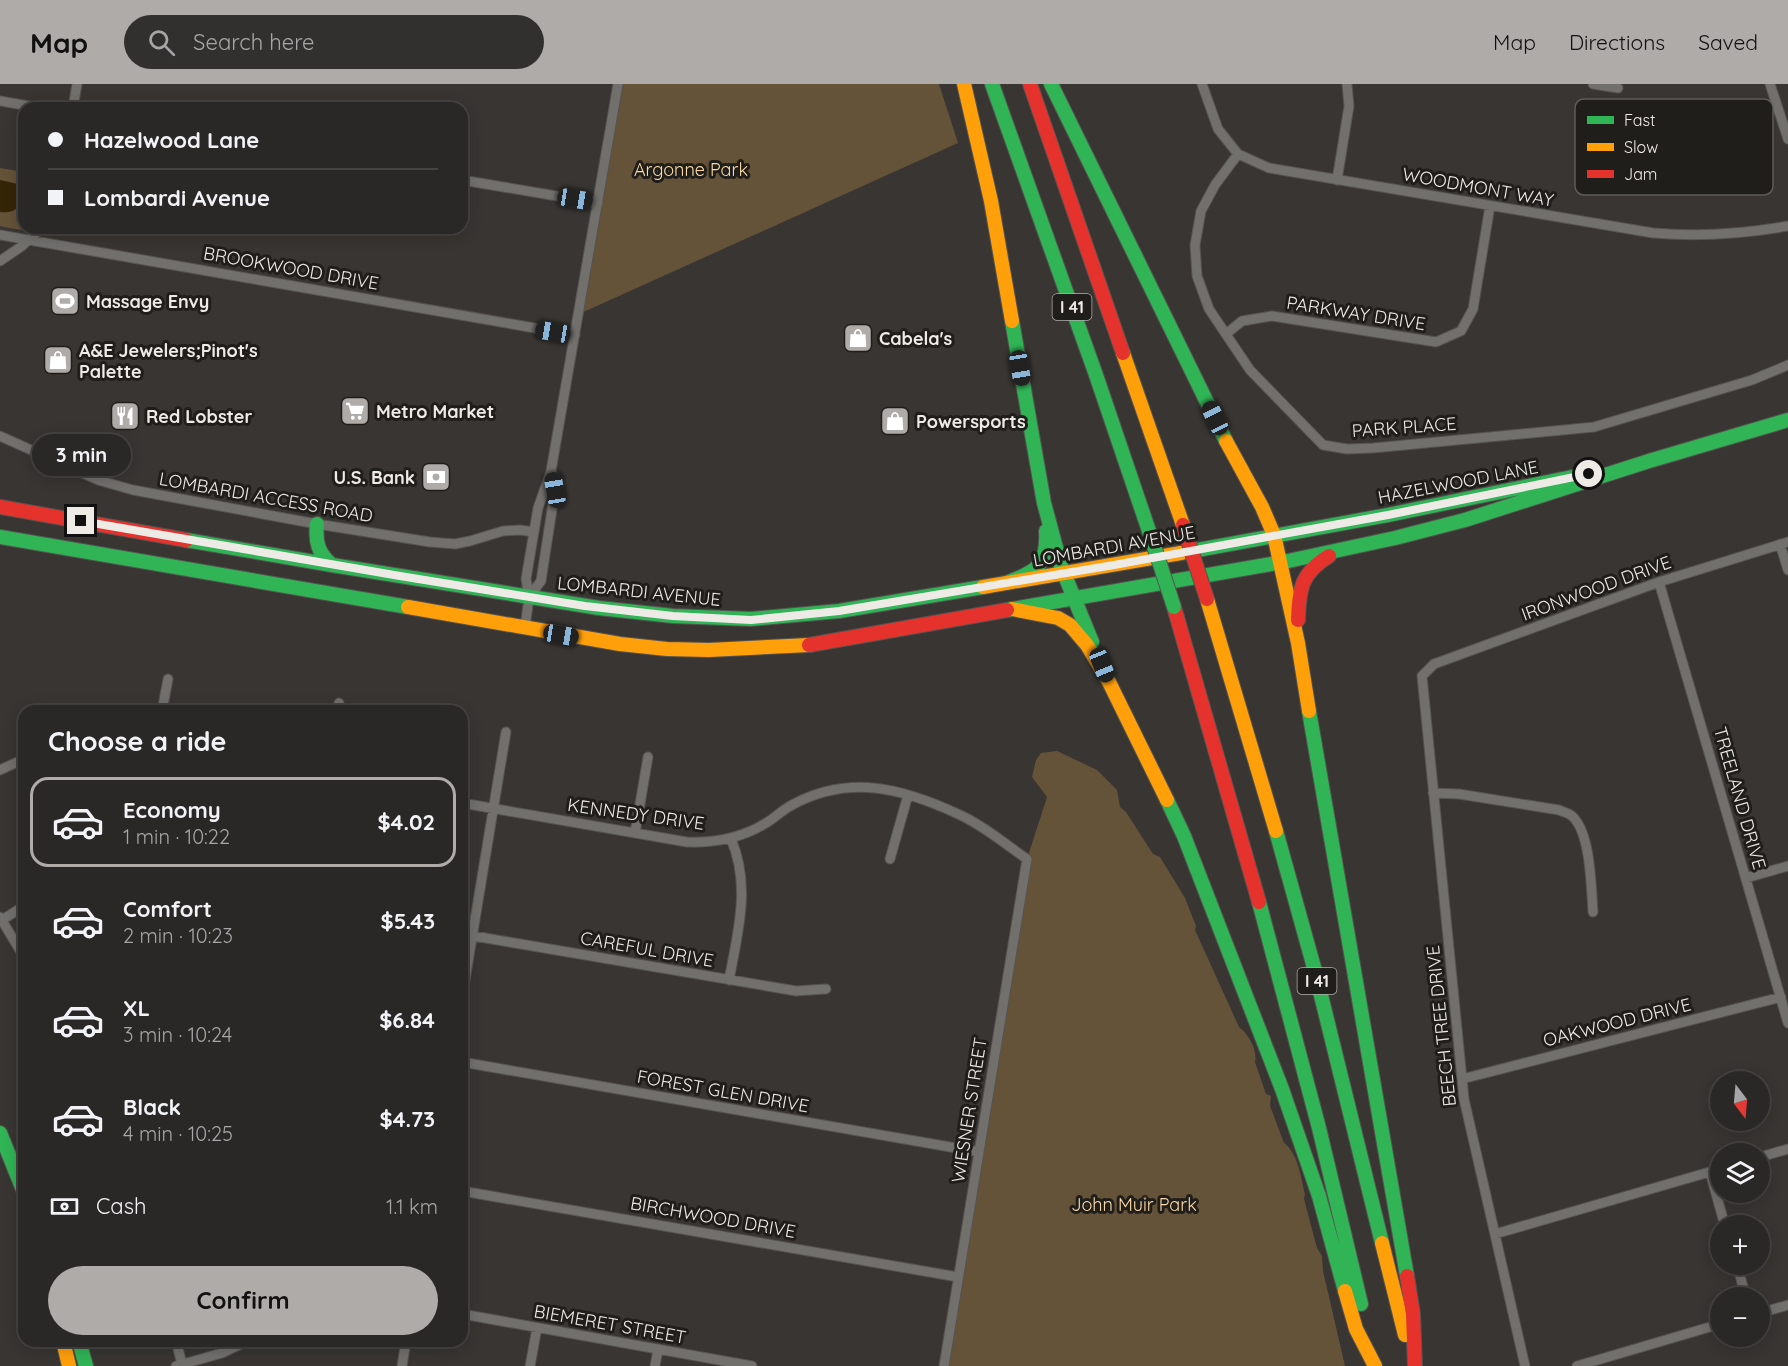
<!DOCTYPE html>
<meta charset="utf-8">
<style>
:root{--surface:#2a2826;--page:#32302e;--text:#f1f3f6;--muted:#a5a6a7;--line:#464443;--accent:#aeaba8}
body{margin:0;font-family:Quicksand,sans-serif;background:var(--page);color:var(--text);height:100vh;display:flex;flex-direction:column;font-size:22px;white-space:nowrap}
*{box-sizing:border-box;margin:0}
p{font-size:20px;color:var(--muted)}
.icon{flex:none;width:33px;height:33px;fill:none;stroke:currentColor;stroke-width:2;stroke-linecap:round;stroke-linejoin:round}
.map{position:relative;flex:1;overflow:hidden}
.sheet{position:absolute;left:18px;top:621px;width:450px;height:642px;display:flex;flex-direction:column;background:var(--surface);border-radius:18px;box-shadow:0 3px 15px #0003,0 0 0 2px var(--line)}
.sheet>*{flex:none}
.top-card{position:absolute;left:18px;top:18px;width:450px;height:132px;border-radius:18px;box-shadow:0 3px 15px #0003,0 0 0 2px var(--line);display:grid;align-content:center;height:132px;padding:0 30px;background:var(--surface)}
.needle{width:39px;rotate:164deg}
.buttons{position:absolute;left:1710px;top:987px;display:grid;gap:12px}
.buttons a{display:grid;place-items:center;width:60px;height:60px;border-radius:50%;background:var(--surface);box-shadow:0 3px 15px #0003,0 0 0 2px var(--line);font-size:30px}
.end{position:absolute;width:27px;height:27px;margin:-14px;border:8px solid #eeebe7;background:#111;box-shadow:0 0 0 3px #111}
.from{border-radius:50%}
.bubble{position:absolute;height:42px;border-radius:21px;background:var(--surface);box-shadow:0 3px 15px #0003,0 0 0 2px var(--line);font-size:20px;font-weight:700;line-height:42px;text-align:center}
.car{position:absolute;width:18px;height:36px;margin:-18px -9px;border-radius:8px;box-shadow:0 0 4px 2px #0007;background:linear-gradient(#222 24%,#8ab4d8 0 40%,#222 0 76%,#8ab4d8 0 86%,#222 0)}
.top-card b{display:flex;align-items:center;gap:21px;height:57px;font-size:22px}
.top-card b+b{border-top:2px solid var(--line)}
.top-card i{width:15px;height:15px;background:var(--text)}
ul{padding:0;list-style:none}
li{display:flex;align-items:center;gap:18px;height:90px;margin:0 12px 9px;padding:0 18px;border:3px solid transparent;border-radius:18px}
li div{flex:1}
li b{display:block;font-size:22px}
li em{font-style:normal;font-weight:700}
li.on{border-color:var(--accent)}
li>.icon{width:54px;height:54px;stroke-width:1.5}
h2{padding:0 30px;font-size:27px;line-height:72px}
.pay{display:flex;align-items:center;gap:15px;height:66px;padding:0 30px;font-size:22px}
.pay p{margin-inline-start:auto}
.button{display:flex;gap:12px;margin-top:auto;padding:12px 30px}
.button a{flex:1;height:69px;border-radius:36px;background:var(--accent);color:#111;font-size:24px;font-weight:700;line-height:69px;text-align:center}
header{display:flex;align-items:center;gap:36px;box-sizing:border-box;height:84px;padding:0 30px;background:var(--accent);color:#111}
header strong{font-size:28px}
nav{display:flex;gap:33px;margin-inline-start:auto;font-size:21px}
.search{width:420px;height:54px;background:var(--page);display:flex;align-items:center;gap:15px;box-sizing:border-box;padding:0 21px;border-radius:33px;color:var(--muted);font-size:22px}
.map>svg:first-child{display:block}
.green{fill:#655339}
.water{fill:#352507}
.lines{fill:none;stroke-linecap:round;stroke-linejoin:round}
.street-casing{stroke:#555350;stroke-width:11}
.fast-casing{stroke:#555350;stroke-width:16}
.slow-casing{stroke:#555350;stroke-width:16}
.jam-casing{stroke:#555350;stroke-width:16}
.street{stroke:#72706d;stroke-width:9}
.fast{stroke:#30b455;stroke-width:14}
.slow{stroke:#ff9f0a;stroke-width:14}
.jam{stroke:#e5322d;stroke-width:14}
.fast-bridge-casing{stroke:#555350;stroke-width:16;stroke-linecap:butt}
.jam-bridge-casing{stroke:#555350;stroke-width:16;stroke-linecap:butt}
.fast-bridge{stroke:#30b455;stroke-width:14}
.jam-bridge{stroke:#e5322d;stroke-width:14}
.route{stroke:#eeebe7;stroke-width:8}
.labels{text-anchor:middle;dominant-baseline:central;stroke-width:6;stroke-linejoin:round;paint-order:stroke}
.shield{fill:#201e1b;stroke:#b0aeaa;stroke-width:1.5}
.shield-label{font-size:16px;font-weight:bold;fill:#eeebe7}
.park-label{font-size:18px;fill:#fcd9a6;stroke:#201e1b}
.street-label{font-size:18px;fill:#eeebe7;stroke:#201e1b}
.poi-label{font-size:18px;font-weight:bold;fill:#eeebe7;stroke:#201e1b;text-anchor:start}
.key{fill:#201e1b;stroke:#5e5c58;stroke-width:1.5}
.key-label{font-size:16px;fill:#eeebe7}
</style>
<header>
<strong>Map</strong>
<div class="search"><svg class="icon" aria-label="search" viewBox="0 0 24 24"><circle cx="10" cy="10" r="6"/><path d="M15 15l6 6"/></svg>Search here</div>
<nav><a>Map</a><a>Directions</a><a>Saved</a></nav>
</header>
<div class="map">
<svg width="1788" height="1282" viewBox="0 0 1788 1282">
<rect width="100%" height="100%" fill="#383532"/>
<path class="green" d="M 621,0 L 939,0 L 958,59 L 579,230 Z
M 0,84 L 24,88 L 24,144 L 32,144 C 22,148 10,144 0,142 Z
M 1057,667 L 1097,686 L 1117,706 L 1120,723 L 1126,728 L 1153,770 L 1160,773 L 1185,814 L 1196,842 L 1195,846 L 1239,943 C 1248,949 1258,967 1255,978 L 1266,1010 L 1271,1012 L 1270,1022 L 1284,1059 C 1298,1069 1301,1094 1305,1110 L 1304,1115 L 1317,1164 L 1322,1172 L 1323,1187 L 1345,1282 L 944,1282 L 1027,775 L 1047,713 L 1032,693 L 1036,676 L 1041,669 Z"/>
<path class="water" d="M 0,96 L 18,100 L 22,103 C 22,120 19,130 0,128 Z"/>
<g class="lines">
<g class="street-casing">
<path id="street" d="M 1202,0 L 1218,45 L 1238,70 L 1269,84 L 1653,149 C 1699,153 1743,150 1788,142
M 1593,0 L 1618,4
M 1770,0 L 1788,55
M 0,17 L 40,24
M 73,24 L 77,0
M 1238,70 L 1215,101 L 1201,127 L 1195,161 L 1197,192 L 1209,225 L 1250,286 L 1323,361 L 1347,365 L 1373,364 L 1594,343 L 1752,296 L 1788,281
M 462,96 L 598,119
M 1337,96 L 1349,22 L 1347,0
M 0,151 L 575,251
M 0,177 L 22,162 L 42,144
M 1226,250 L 1242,237 L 1272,232 L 1436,258 L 1461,247 L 1473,225 L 1490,122
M 0,352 L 98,396 L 133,406 L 317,440 L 430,458 L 455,460 L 470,457 L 503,447 L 520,446 L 534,448
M 1780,460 L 1788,486
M 1659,498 L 1788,939
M 529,513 L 541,497 L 555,406 L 552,389
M 525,544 L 529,513 L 526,495 L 538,424 L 551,387 L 618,0
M 162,627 L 168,595
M 337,627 L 339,619
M 0,686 L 24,675
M 1433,709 L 1459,710 L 1559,726 C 1563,728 1569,729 1572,732 C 1591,749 1591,803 1593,828
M 462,719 L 687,758 C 714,759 742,754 766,739 C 775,734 782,726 792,721 C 849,690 902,704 958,730 C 983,741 1005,760 1027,775 L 944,1282
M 635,749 L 648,673
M 890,775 L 908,711
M 1746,794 L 1788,782
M 0,833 L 24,873
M 2,836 L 24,822
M 462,850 L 796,907 L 826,905
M 729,896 C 738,848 751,801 731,755
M 462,914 L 506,648
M 462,978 L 979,1068
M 1462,995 L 1781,913
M 1760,1073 L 1788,1065
M 1710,1088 L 1725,1142
M 462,1107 L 958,1193
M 1495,1150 L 1720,1085
M 1737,1180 L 1746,1214
M 1760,1229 L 1788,1221
M 462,1230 L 752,1282
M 176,1257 L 182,1280
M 176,1282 L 222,1269 L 247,1257
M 402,1282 L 406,1257
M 530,1282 L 537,1244
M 655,1282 L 658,1265
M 1525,1282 L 1464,1015 L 1422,592 L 1434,580 L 1659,498 L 1788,458
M 1577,1282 L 1720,1240"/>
</g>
<g class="fast-casing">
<path id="fast" d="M 992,0 L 1096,291 L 1149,447
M 1051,0 L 1226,357
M 1012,237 L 1044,419 L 1061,482 L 1092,558
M 317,440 C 315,458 318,469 332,481
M 0,453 L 408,523
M 186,456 L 332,481 L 599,524 L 673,532 L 751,535 L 839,527 L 983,503
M 1181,469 L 1388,431 L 1577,392
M 1006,499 C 1036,488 1048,482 1046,447
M 1007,526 L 1288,477 L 1395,454 L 1465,436 L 1649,377 L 1788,336
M 1309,627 L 1407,1192
M 1167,716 L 1184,752 L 1282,1005 L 1319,1112 L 1345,1207
M 1276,747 L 1315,887 L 1382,1159
M 1259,818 L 1319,1044 L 1361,1220
M 0,1049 L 24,1108
M 79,1257 L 86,1282"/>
</g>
<g class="slow-casing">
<path id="slow" d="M 964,0 L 991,117 L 1012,237
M 1123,269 L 1183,441
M 1226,357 L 1262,423 L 1274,451 L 1298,559 L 1309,627
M 983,503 L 1181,469
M 1207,515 L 1276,747
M 408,523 L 620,560 L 667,565 L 709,566 L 809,561
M 1012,525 L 1058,534 L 1070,541 L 1087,561 L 1109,598 L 1167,716
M 1382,1159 L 1405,1251
M 1345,1207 L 1356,1245 L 1375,1282
M 63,1257 L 69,1282"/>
</g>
<g class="jam-casing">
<path id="jam" d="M 1030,0 L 1123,269
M 0,423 L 186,456
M 1174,523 L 1259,818
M 1298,536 C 1299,505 1301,489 1329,472
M 809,561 L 1007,526
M 1407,1192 L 1413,1230 L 1415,1282"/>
</g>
<use href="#street" class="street"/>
<use href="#fast" class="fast"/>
<use href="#slow" class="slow"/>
<use href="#jam" class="jam"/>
<g class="fast-bridge-casing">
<path id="fast-bridge" d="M 1149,447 L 1174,523"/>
</g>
<g class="jam-bridge-casing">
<path id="jam-bridge" d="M 1183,441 L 1207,515"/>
</g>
<use href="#fast-bridge" class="fast-bridge"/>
<use href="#jam-bridge" class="jam-bridge"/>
</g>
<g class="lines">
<path class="route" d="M 81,437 L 400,492 L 585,522 L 673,532 L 751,536 L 839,527 L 1114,481 L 1388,431 L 1589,390"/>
</g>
<defs>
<g id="stadium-square" transform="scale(1.5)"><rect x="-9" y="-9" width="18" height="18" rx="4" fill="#aeaba8" stroke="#201e1b"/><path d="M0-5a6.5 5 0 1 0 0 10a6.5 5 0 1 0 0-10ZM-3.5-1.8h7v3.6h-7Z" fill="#fff"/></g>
<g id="shop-square" transform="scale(1.5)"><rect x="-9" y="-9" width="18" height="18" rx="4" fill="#aeaba8" stroke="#201e1b"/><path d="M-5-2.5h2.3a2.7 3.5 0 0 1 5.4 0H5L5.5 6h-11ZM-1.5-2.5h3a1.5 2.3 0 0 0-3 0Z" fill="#fff"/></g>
<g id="supermarket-square" transform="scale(1.5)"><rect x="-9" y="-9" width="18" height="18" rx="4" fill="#aeaba8" stroke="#201e1b"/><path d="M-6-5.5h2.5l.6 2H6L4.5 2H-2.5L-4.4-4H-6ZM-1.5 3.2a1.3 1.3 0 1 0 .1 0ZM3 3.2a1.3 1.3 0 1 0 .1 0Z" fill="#fff"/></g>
<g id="restaurant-square" transform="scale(1.5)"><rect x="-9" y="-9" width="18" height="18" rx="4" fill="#aeaba8" stroke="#201e1b"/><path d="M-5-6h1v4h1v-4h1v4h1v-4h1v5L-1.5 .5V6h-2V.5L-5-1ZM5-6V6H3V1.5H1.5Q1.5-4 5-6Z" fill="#fff"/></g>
<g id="bank-square" transform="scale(1.5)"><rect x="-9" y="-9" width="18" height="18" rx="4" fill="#aeaba8" stroke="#201e1b"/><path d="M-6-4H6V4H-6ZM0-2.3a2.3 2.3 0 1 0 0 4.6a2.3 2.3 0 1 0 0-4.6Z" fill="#fff"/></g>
</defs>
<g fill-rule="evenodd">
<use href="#stadium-square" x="65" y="217"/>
<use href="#shop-square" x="858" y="254"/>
<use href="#shop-square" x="58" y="276"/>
<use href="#supermarket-square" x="355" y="327"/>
<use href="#restaurant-square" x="125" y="332"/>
<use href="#shop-square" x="895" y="337"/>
<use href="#bank-square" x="436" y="393"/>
</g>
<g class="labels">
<g class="shield">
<rect x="1052.5" y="210" width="39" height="26" rx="4.5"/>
<rect x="1297.5" y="884" width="39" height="26" rx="4.5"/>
</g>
<g class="shield-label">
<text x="1072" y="223">I 41</text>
<text x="1317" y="897">I 41</text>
</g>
<g class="park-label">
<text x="691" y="85">Argonne Park</text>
<text x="1134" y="1120">John Muir Park</text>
</g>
<g class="street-label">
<text transform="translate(1478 103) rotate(10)">WOODMONT WAY</text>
<text transform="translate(291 184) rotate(10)">BROOKWOOD DRIVE</text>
<text transform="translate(1356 229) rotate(9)">PARKWAY DRIVE</text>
<text transform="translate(1404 343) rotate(-4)">PARK PLACE</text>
<text transform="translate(1458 398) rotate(-11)">HAZELWOOD LANE</text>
<text transform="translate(266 413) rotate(10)">LOMBARDI ACCESS ROAD</text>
<text transform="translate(1114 462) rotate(-10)">LOMBARDI AVENUE</text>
<text transform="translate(1596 504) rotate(-20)">IRONWOOD DRIVE</text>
<text transform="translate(639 507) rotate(6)">LOMBARDI AVENUE</text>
<text transform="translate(1740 714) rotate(74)">TREELAND DRIVE</text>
<text transform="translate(636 730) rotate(8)">KENNEDY DRIVE</text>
<text transform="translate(647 865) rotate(10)">CAREFUL DRIVE</text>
<text transform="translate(1617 938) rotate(-14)">OAKWOOD DRIVE</text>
<text transform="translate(1441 942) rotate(-96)">BEECH TREE DRIVE</text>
<text transform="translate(723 1007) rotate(10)">FOREST GLEN DRIVE</text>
<text transform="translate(969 1026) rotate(-81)">WIESNER STREET</text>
<text transform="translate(713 1133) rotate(10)">BIRCHWOOD DRIVE</text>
<text transform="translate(610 1240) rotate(10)">BIEMERET STREET</text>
</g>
<g class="poi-label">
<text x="86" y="217">Massage Envy</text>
<text x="879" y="254">Cabela's</text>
<text x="79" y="266">A&amp;E Jewelers;Pinot's<tspan x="79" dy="21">Palette</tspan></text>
<text x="376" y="327">Metro Market</text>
<text x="146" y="332">Red Lobster</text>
<text x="916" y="337">Powersports</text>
<text x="415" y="393" text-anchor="end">U.S. Bank</text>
</g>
</g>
<rect x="1575" y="15" width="198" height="96" rx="9" class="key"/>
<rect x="1587" y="32" width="27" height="8" fill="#30b455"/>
<rect x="1587" y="59" width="27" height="8" fill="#ff9f0a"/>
<rect x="1587" y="86" width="27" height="8" fill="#e5322d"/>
<g class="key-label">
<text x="1624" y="42">Fast</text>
<text x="1624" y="69">Slow</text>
<text x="1624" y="96">Jam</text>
</g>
</svg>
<div class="buttons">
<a><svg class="needle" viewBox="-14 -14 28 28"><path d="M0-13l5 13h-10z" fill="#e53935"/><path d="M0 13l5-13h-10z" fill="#a5a6a7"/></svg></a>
<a><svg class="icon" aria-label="layers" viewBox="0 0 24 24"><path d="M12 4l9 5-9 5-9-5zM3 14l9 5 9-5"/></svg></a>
<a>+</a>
<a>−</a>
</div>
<i class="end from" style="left:1589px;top:390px"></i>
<i class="end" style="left:81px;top:437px"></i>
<div class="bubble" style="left:32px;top:350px;width:99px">3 min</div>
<i class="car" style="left:575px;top:115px;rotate:99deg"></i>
<i class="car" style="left:553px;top:248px;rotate:280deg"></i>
<i class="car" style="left:1020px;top:284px;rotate:171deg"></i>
<i class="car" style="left:1215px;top:334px;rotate:334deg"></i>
<i class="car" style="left:555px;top:406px;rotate:350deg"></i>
<i class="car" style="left:561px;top:551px;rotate:100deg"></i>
<i class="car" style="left:1102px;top:581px;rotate:158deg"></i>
<div class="top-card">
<b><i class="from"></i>Hazelwood Lane</b>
<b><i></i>Lombardi Avenue</b>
</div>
<section class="sheet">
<h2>Choose a ride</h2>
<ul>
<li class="on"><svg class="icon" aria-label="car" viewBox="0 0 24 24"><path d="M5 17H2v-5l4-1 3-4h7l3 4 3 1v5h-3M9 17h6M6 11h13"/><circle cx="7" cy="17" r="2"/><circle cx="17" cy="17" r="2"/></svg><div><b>Economy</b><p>1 min · 10:22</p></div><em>$4.02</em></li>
<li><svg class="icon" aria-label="car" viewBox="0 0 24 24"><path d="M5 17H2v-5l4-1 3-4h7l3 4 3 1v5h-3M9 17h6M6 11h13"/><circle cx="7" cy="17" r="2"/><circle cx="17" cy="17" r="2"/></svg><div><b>Comfort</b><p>2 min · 10:23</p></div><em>$5.43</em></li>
<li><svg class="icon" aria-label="car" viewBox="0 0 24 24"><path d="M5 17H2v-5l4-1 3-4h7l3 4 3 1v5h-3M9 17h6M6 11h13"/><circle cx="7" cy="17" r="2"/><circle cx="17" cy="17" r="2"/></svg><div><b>XL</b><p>3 min · 10:24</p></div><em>$6.84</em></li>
<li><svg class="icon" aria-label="car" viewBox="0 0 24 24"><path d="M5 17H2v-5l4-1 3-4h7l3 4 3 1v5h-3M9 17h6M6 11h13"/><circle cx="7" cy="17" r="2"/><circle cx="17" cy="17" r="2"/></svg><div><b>Black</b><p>4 min · 10:25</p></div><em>$4.73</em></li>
</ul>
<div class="pay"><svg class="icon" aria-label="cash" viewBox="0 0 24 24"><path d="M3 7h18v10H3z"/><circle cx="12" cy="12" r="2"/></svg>Cash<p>1.1 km</p></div>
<div class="button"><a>Confirm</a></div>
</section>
</div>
